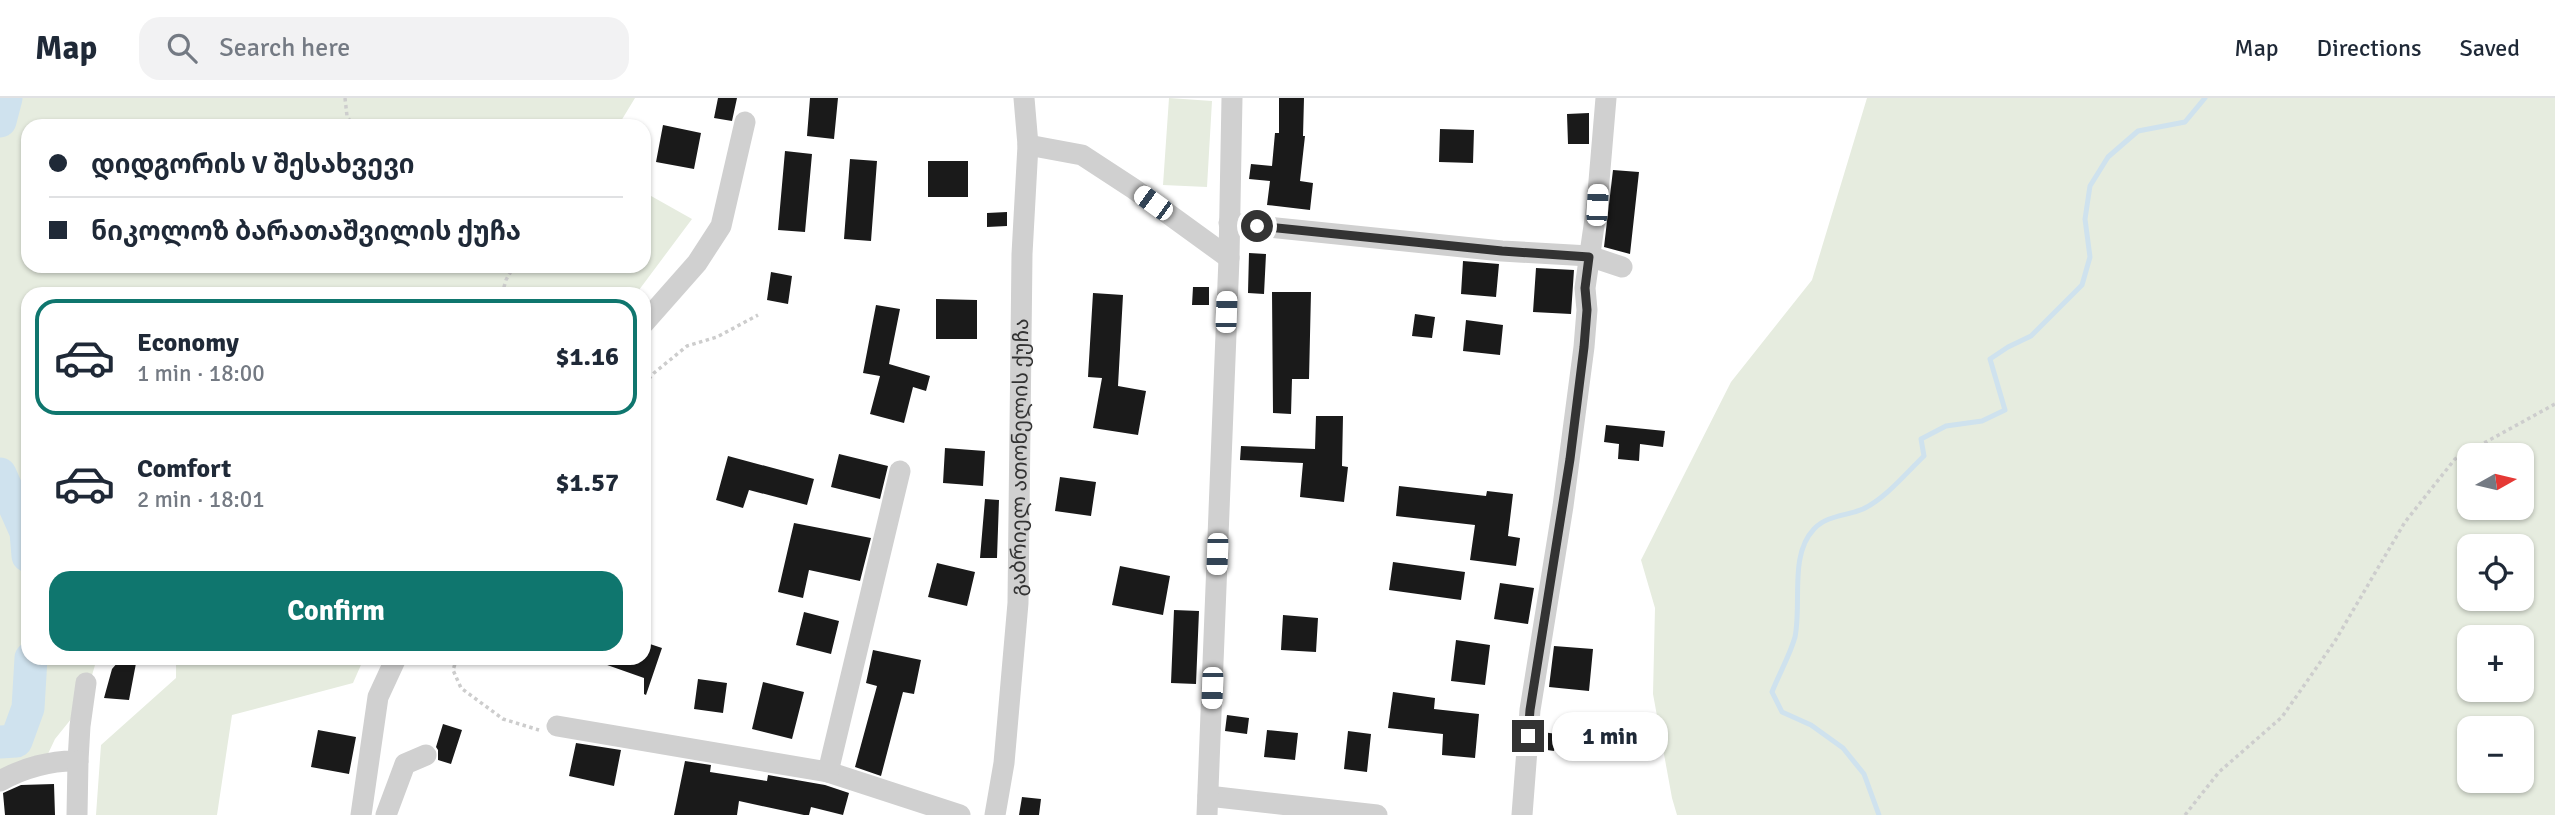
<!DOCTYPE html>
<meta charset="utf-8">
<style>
:root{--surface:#fff;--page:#f2f2f3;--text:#1f2937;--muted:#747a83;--line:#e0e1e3;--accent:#0f766e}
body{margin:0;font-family:Signika,"Noto Sans Georgian",sans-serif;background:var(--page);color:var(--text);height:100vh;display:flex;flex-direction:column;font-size:26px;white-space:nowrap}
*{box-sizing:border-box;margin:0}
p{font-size:23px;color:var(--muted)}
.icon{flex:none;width:38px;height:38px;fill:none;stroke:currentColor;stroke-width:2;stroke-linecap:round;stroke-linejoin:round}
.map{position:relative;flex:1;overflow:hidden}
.side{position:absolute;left:21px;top:189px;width:630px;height:378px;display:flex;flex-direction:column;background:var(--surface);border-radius:21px;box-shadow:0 2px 5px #0004}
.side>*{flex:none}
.hud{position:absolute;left:21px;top:21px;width:630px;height:154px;border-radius:21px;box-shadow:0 2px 5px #0004;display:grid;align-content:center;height:154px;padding:0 28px;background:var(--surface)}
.needle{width:46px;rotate:82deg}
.tools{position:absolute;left:2457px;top:345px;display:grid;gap:14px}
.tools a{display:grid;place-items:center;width:77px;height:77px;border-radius:14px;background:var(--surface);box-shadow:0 2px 5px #0004;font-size:35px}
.end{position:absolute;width:32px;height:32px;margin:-16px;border:9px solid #333;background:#fff;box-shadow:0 0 0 4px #fff}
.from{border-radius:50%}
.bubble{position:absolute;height:49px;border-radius:21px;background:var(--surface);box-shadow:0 2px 5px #0004;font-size:23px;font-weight:800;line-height:49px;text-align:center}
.car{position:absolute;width:21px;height:42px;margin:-21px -10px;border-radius:9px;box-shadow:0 0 5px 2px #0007;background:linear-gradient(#fff 24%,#345 0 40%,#fff 0 76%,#345 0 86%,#fff 0)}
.hud b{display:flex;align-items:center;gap:24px;height:66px;font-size:26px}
.hud b+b{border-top:2px solid var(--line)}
.hud i{width:18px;height:18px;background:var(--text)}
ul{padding:12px 0 0;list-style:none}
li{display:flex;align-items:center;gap:21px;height:116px;margin:0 14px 10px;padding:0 14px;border:4px solid transparent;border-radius:21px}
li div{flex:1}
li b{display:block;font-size:26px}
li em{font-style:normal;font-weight:800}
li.active{border-color:var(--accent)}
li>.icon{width:63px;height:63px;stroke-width:1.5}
.button{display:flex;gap:14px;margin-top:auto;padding:14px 28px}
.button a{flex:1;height:80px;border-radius:21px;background:var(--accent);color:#fff;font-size:28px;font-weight:800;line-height:80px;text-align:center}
header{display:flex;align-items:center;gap:42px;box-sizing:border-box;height:98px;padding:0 35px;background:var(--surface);border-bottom:2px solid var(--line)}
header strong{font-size:33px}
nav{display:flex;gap:38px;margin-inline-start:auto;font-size:24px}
.search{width:490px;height:63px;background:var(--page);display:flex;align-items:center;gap:18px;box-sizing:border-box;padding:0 24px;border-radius:21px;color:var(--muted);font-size:26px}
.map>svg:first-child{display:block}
.green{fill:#e6ecdf;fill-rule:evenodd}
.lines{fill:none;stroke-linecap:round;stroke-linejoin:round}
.stream{stroke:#cfe2ee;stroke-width:5}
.river{stroke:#cfe2ee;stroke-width:33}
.building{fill:#1a1a1a}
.path{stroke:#cdcdcd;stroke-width:3.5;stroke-dasharray:3.5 3.5;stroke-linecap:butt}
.minor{stroke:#d0d0d0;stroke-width:21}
.route{stroke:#333;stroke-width:9}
.labels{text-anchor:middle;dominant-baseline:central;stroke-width:7;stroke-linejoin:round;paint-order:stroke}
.street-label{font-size:21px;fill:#333;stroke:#fff}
</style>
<header>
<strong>Map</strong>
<div class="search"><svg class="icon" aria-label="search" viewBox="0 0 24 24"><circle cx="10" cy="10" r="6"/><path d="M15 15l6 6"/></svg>Search here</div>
<nav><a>Map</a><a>Directions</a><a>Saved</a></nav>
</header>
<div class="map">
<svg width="2555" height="717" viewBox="0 0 2555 717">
<rect width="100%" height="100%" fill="#fff"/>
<path class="green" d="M 0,0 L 635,0 L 618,28 L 28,28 L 28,168 L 644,168 L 644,94 L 692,121 L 636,196 L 28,196 L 28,560 L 97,560 L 84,605 L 55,641 L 38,677 L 0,686 Z
M 1169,0 L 1212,3 L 1207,89 L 1163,87 Z
M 1867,0 L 2555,0 L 2555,717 L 1677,717 L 1672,700 L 1653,596 L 1655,510 L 1641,462 L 1731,284 L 1812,182 ZM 2469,357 L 2522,357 L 2522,410 L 2469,410 ZM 2469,448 L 2522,448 L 2522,500 L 2469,500 ZM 2469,539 L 2522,539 L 2522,592 L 2469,592 ZM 2469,630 L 2522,630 L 2522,682 L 2469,682 Z
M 176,560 L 364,560 L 353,585 L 232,617 L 217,717 L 96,717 L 101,647 L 176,580 Z"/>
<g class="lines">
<path class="stream" d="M 1879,717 L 1864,676 L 1843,650 L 1811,627 L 1782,614 L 1772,594 C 1779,576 1790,557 1795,539 C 1802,505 1789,457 1814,431 C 1827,417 1847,418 1863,411 C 1886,400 1906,375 1924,358 L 1921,341 L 1946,328 L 1982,323 L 2005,312 L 1990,261 L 2008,249 L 2031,238 L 2082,187 L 2090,159 L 2085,121 L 2090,88 L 2108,59 L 2138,33 L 2185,24 L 2205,0"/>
<path class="river" d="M 0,23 L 6,0
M 0,376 L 26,434 L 28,458
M 0,644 L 16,643 L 28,610 L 31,560"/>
</g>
<path class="building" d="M 718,0 L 737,0 L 732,23 L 714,20 Z
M 810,0 L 838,0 L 834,41 L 807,38 Z
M 1279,0 L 1304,0 L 1303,38 L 1305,38 L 1300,83 L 1313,85 L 1310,112 L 1267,107 L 1270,83 L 1249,81 L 1251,66 L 1272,68 L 1275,35 L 1279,35 Z
M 1589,15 L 1589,46 L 1568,46 L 1567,16 Z
M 663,27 L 701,35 L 694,71 L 656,64 Z
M 1440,31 L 1474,32 L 1473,65 L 1439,64 Z
M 785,53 L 812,56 L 805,134 L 778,132 Z
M 850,61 L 877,63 L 871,143 L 844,141 Z
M 928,63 L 968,63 L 968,99 L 928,99 Z
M 1613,72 L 1639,74 L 1630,156 L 1604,149 Z
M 1007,114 L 1007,128 L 987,129 L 987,115 Z
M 1249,155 L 1266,156 L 1264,196 L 1248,195 Z
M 1463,163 L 1499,166 L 1496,199 L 1461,196 Z
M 1536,170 L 1574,172 L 1571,216 L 1533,214 Z
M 771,174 L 792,178 L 788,206 L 767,202 Z
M 1193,189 L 1209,189 L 1209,207 L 1192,207 Z
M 1272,194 L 1311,194 L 1309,281 L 1292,281 L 1291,316 L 1273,315 Z
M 1093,195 L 1123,197 L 1118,288 L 1146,293 L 1138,337 L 1093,330 L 1102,280 L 1088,279 Z
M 936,201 L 977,202 L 977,241 L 936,241 Z
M 876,207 L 900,211 L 889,266 L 930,278 L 926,293 L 913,289 L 904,325 L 870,316 L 880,278 L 863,275 Z
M 1415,216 L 1435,219 L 1432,240 L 1412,238 Z
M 1466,222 L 1503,227 L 1500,257 L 1463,253 Z
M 1316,318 L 1343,318 L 1342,368 L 1348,369 L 1344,404 L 1300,399 L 1303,365 L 1240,362 L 1241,348 L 1315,351 Z
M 1606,327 L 1665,333 L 1663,349 L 1640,346 L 1639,363 L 1618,361 L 1619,346 L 1604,344 Z
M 945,350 L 985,353 L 983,388 L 943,385 Z
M 839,356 L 888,368 L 880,401 L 831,389 Z
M 728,358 L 814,381 L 807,407 L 749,392 L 743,410 L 716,402 Z
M 1060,379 L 1096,384 L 1091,418 L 1055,413 Z
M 1399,388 L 1486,398 L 1487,393 L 1513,396 L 1508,438 L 1520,440 L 1516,468 L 1470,462 L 1475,427 L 1396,418 Z
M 985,401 L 999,402 L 997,460 L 980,460 Z
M 794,425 L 871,440 L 860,483 L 809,472 L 803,500 L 778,494 Z
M 1393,464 L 1465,474 L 1461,502 L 1389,492 Z
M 937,465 L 975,474 L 967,508 L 928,499 Z
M 1120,468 L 1170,478 L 1163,517 L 1112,507 Z
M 1500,485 L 1534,490 L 1528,526 L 1494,521 Z
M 1174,512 L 1199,513 L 1196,586 L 1171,585 Z
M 804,514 L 839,523 L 831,556 L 796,547 Z
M 1283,517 L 1318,520 L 1316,554 L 1281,552 Z
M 1456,542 L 1490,547 L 1485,587 L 1451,583 Z
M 644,544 L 662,550 L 646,597 L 644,596 L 644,580 L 593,562 L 594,560 L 644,560 Z
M 1554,548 L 1593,551 L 1589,593 L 1549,589 Z
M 873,552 L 921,562 L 914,596 L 903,594 L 881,678 L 855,669 L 877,588 L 866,585 Z
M 137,560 L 129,602 L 104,600 L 112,571 L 118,564 Z
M 698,581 L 727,585 L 723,615 L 694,611 Z
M 763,584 L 804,594 L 792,641 L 752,631 Z
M 1393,594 L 1435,600 L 1434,611 L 1479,616 L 1475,660 L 1442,657 L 1443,636 L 1388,630 Z
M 1227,617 L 1249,620 L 1247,636 L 1225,633 Z
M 443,626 L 462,632 L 451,666 L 438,662 L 438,652 L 436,649 Z
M 318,632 L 356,639 L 349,676 L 311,669 Z
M 1267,632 L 1298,635 L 1295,662 L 1264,659 Z
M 1348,633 L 1371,636 L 1367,674 L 1344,671 Z
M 1542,634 L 1557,636 L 1554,653 L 1540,651 Z
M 576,645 L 621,652 L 614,688 L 569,678 Z
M 685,663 L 711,667 L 710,674 L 767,683 L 768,677 L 825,687 L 849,695 L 843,717 L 811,709 L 809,717 L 804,717 L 739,703 L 737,717 L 674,717 Z
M 54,686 L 55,717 L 5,717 L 3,695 L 21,687 Z
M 1022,699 L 1041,701 L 1039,717 L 1019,717 Z"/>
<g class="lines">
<path class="path" d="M 345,0 L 347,18 L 353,28
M 502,196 L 506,182 L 514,168
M 644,286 L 654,275 L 687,248 L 717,239 L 758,217
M 457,560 L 453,572 L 461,590 L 503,621 L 539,632
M 2185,717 L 2219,674 L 2282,619 L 2335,543 L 2405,424 L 2455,361 L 2555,306"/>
<g class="minor">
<path d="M 1028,47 L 1082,57 L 1134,91 L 1229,160"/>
<path d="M 1229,125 L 1502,153 L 1589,158 L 1622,169"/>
<path d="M 644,225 L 697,165 L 721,128 L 745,24"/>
<path d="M 557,628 L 828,674 L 960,717"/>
<path d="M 828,674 L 900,373"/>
<path d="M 0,683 C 23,670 52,662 78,663 L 80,628 L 86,585"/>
<path d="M 1208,698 L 1377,717"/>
<path d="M 77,717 L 78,663"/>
<path d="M 361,717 L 378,599 L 396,560"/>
<path d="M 386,717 L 405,666 L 426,657"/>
<path id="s1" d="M 995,717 L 1004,665 L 1018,505 L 1022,156 L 1028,47 L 1024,0"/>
<path d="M 1207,717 L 1229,160 L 1232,0"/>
<path d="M 1522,717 L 1530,612 L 1563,408 L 1584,249 L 1587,212 L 1585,190 L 1597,107 L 1606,0"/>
</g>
</g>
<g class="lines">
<path class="route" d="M 1257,128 L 1502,153 L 1589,159 L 1585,190 L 1587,212 L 1584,249 L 1570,361 L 1530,612 L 1528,638"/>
</g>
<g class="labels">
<g class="street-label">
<text stroke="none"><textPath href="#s1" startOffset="359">გაბრიელ ათონელის ქუჩა</textPath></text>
</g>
</g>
</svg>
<div class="tools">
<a><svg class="needle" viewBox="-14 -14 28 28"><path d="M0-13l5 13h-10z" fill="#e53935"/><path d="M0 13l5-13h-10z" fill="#747a83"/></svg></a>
<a><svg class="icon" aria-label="locate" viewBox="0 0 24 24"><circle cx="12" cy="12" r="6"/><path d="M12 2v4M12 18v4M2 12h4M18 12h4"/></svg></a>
<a>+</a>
<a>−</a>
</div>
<i class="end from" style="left:1257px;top:128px"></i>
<i class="end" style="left:1528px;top:638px"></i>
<div class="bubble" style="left:1552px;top:614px;width:116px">1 min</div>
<i class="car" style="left:1153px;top:105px;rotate:306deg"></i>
<i class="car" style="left:1597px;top:107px;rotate:3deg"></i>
<i class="car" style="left:1226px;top:214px;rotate:2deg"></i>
<i class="car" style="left:1217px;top:456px;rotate:182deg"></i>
<i class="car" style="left:1212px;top:590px;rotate:182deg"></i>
<div class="hud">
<b><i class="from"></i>დიდგორის V შესახვევი</b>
<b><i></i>ნიკოლოზ ბარათაშვილის ქუჩა</b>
</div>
<section class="side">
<ul>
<li class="active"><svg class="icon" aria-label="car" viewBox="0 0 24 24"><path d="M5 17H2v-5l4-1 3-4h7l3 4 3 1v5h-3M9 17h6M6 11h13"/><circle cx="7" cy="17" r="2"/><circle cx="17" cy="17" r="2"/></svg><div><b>Economy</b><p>1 min · 18:00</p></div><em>$1.16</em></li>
<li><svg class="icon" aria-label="car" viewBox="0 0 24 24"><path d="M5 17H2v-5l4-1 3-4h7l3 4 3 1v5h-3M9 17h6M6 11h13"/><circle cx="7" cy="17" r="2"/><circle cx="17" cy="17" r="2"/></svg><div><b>Comfort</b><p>2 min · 18:01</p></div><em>$1.57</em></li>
</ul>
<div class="button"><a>Confirm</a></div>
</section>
</div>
